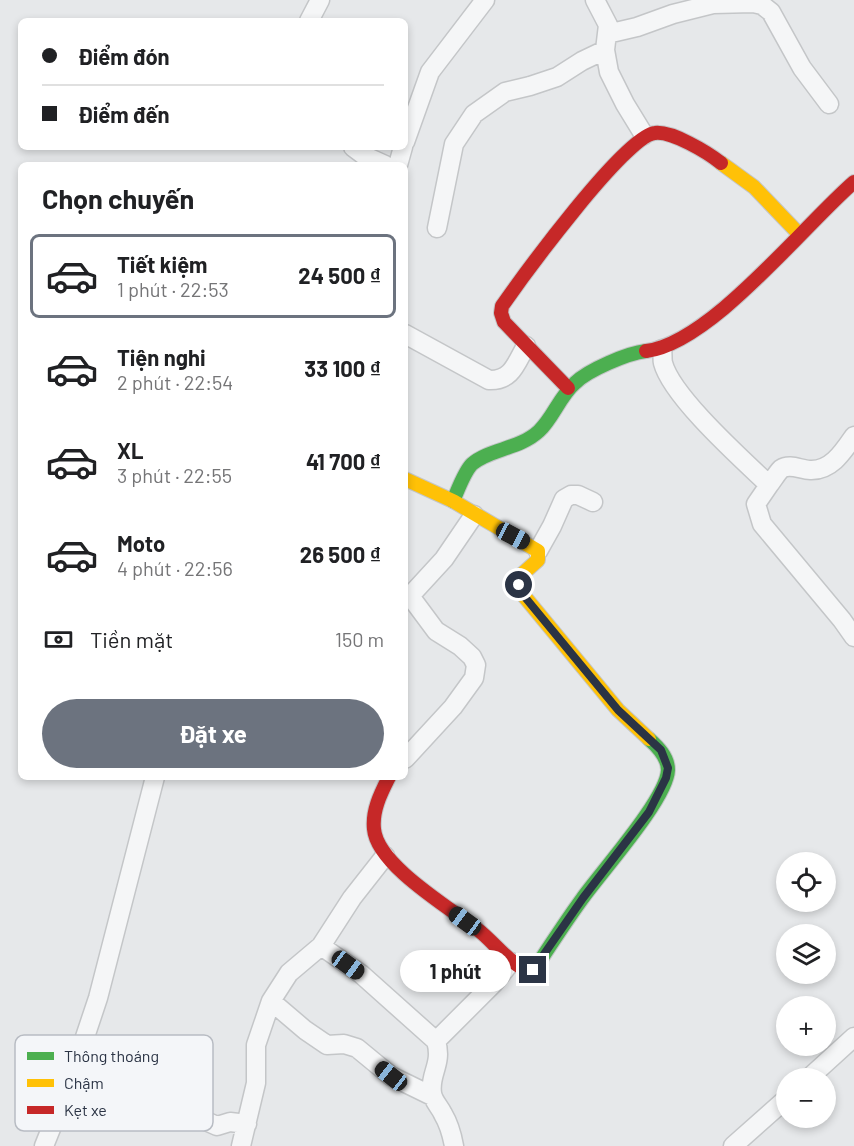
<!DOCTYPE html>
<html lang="vi">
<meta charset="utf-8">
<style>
:root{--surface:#fff;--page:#f2f2f2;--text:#202124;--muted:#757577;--line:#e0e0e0;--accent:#6c737f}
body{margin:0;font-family:Barlow,sans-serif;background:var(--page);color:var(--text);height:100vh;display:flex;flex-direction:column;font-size:22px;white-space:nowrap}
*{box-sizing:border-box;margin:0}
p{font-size:20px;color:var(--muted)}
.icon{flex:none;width:33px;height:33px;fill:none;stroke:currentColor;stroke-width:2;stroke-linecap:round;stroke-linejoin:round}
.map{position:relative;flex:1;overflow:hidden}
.details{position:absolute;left:18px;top:162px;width:390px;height:618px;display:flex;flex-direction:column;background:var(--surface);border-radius:9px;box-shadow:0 3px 9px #0003}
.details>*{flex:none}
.guide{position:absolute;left:18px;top:18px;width:390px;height:132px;border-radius:9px;box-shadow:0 3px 9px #0003;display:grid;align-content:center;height:132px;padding:0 24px;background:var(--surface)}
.buttons{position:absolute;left:776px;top:852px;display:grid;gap:12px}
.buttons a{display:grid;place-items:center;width:60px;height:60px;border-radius:50%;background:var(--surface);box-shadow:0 3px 9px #0003;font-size:30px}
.end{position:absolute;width:27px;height:27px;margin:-14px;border:8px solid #2b3445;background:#fff;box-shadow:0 0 0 3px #fff}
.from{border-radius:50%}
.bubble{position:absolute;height:42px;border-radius:21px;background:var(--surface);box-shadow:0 3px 9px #0003;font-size:20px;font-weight:700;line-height:42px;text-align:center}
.car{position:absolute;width:18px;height:36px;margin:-18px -9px;border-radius:8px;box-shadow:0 0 4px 2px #0007;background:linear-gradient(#222 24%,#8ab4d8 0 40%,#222 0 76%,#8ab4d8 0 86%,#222 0)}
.guide b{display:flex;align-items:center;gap:21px;height:57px;font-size:22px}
.guide b+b{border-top:2px solid var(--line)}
.guide i{width:15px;height:15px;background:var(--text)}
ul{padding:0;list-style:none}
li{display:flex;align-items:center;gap:18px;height:84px;margin:0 12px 9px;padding:0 12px;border:3px solid transparent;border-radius:9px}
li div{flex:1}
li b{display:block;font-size:22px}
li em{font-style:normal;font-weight:700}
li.active{border-color:var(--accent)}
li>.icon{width:54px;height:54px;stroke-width:1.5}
h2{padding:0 24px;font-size:27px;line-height:72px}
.pay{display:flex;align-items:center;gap:15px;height:66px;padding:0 24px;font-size:22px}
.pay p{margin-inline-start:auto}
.cta{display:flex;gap:12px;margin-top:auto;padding:12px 24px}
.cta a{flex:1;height:69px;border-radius:36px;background:var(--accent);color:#fff;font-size:24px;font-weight:700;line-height:69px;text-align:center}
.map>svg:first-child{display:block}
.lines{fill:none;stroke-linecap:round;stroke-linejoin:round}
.street-casing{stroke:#c4c6c8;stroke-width:21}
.fast-casing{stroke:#c4c6c8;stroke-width:16}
.slow-casing{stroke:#c4c6c8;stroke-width:16}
.jam-casing{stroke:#c4c6c8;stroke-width:16}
.street{stroke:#f5f6f7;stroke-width:18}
.fast{stroke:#4caf50;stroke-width:14}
.slow{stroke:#ffc107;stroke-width:14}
.jam{stroke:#c62828;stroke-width:14}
.route{stroke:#2b3445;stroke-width:8}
.key{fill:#f4f6f9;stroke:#b8bcc3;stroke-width:1.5}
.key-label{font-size:16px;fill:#2b3445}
</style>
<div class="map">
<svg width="854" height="1146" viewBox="0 0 854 1146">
<rect width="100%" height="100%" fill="#e6e8ea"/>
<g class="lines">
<g class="street-casing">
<path id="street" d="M 595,0 L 608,25 L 605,50 L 609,72 L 625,104 L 644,135
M 309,21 L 320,0
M 607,34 L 637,27 L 673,14 L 713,4 L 753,3 L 762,5 L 771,12 L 802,68 L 829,104
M 405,142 L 430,72 L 485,0
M 353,147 L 365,156 L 385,165
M 398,165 L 403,147
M 437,228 L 454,144 L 474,114 L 505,92 L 530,86 L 557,77 L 582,61 L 605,50
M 405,334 L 489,380 C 512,381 516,363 526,346
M 662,349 C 663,354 662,359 663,363 C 672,397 743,460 769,485 L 756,504 L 762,524 L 842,620 L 854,637
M 769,485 C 773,480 777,473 781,469 C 790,463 801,470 810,470 C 831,471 843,452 854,436
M 538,551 L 552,526 L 564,499 L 571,495 L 578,495 L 593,502
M 405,596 L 410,596 L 444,559 L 474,515
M 405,759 L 453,707 L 474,678 L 476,665 L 472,657 L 460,646 L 436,631 L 410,596
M 321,946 L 361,974 L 436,1041 C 443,1064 429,1074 432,1093 C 433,1101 440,1107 443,1114 C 449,1124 452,1135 454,1146
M 271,1001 L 305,1030 L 327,1045 L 344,1044 L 357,1048 L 391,1076 L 432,1096
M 436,1041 L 494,983 L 511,962
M 809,1078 L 854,1037
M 71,1079 L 117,1104 L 165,1118 L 190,1114 L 217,1126 L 230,1122 L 247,1124
M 44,1146 L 71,1079 L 98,998 L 155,777
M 241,1146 L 256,1083 L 256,1045 L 271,1001 L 289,973 L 321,946 L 352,898 L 385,856
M 733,1146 L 786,1099"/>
</g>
<g class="fast-casing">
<path id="fast" d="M 453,501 C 458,490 464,472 472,464 C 489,449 520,449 539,431 C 553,418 560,396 575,383 C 588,370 628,353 646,351
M 522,968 L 528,971 L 536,967 C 551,944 566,921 582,899 C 601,872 667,799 668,770 C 668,757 658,747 649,739"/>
</g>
<g class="slow-casing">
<path id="slow" d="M 721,163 L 754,187 L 799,234
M 405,479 L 453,501 L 538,551 L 538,560 L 519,577 L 519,585 L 524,596 L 618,710 L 649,739"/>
</g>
<g class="jam-casing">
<path id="jam" d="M 646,351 C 711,343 803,226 854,182
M 568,388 L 504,322 L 501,313 L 502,306 C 523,276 626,135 655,133 C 672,131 707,152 721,163
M 389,777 C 381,793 372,810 374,829 C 377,865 450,908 477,929 C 493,941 504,958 522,968"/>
</g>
<use href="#street" class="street"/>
<use href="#fast" class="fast"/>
<use href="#slow" class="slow"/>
<use href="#jam" class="jam"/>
</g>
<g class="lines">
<path class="route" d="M 519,585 L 524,596 L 618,710 L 661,750 L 668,768 L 666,778 L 649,812 L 583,898 L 533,970"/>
</g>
<rect x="15" y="1035" width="198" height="96" rx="9" class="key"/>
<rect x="27" y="1052" width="27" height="8" fill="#4caf50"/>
<rect x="27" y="1079" width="27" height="8" fill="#ffc107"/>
<rect x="27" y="1106" width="27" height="8" fill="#c62828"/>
<g class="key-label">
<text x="64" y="1062">Thông thoáng</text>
<text x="64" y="1089">Chậm</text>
<text x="64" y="1116">Kẹt xe</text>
</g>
</svg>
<div class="buttons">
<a><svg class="icon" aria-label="locate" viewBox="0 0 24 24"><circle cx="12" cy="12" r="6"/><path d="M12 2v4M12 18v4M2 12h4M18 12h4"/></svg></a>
<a><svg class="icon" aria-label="layers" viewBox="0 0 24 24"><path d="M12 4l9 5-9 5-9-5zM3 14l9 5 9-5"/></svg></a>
<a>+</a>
<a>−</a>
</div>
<i class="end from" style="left:519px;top:585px"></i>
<i class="end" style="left:533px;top:970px"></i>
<div class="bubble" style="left:400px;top:950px;width:111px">1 phút</div>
<i class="car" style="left:513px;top:536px;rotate:118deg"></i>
<i class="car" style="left:465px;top:921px;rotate:306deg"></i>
<i class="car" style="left:348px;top:965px;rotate:126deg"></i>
<i class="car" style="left:391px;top:1076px;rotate:308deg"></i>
<div class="guide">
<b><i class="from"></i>Điểm đón</b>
<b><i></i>Điểm đến</b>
</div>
<section class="details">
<h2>Chọn chuyến</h2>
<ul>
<li class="active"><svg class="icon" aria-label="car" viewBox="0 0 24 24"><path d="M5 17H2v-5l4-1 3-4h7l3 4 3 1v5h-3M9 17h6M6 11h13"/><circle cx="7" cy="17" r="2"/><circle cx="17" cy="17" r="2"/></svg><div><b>Tiết kiệm</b><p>1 phút · 22:53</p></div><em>24 500 ₫</em></li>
<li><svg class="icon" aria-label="car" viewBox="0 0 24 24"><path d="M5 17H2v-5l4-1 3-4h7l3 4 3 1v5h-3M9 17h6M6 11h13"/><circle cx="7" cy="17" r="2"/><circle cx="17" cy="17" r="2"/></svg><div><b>Tiện nghi</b><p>2 phút · 22:54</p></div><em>33 100 ₫</em></li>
<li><svg class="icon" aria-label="car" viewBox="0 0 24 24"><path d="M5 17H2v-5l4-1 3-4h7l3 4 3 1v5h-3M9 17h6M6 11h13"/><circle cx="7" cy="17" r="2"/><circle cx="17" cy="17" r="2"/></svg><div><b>XL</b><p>3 phút · 22:55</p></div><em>41 700 ₫</em></li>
<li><svg class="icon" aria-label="car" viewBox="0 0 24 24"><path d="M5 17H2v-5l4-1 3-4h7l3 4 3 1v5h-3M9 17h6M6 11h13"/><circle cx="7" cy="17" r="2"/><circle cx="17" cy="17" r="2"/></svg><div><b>Moto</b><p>4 phút · 22:56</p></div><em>26 500 ₫</em></li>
</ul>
<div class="pay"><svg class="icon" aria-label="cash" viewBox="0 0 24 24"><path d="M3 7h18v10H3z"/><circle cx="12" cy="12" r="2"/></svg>Tiền mặt<p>150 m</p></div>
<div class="cta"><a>Đặt xe</a></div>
</section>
</div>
